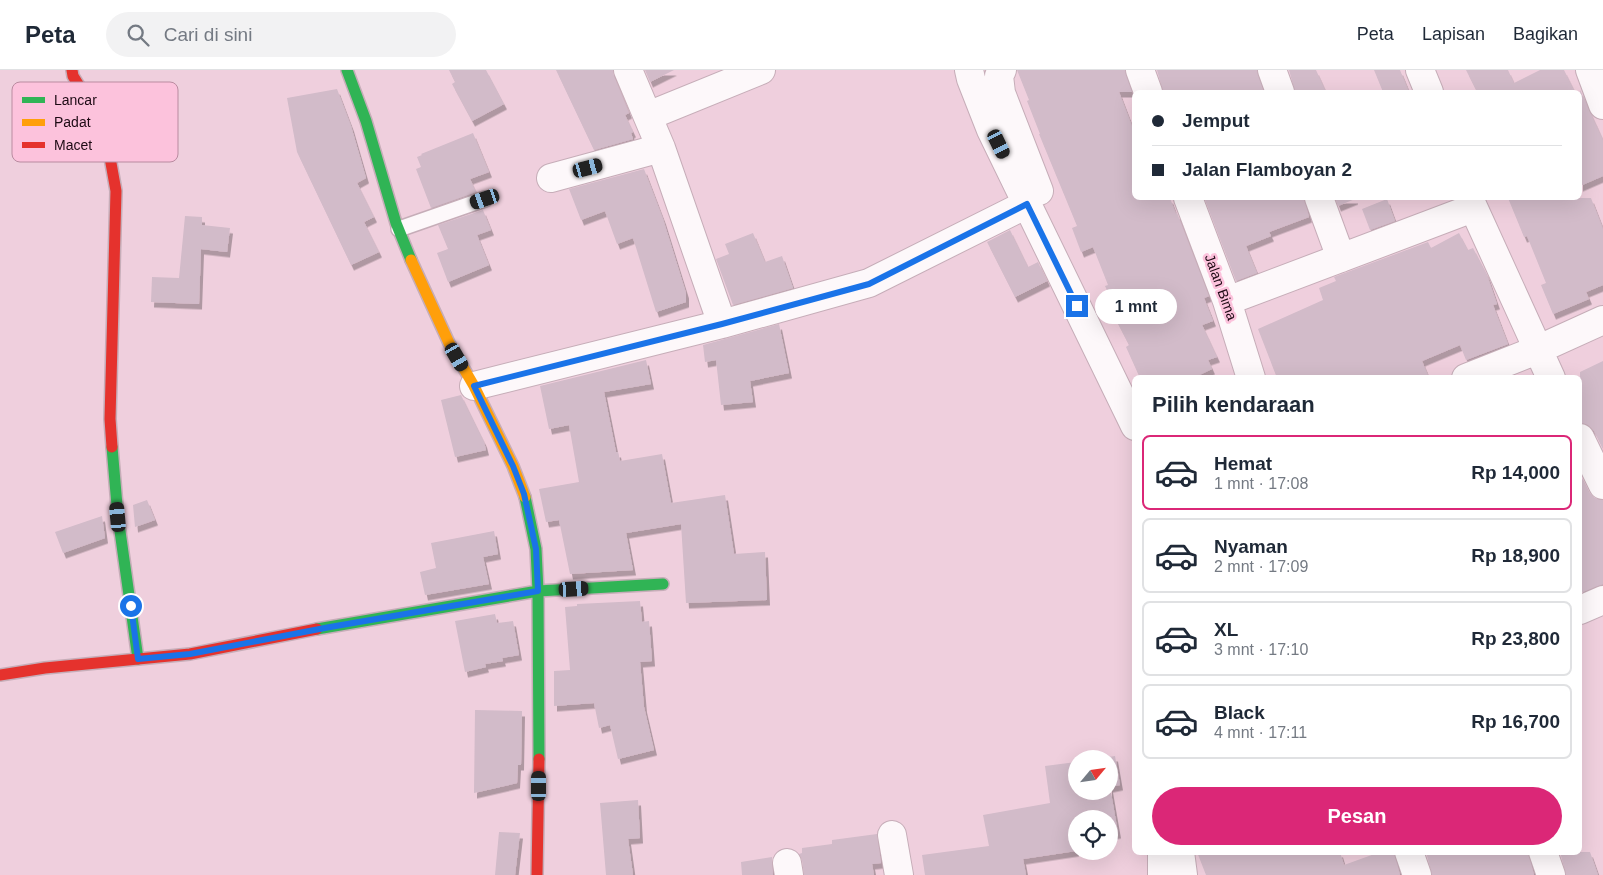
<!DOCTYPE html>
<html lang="id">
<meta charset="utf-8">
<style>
:root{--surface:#fff;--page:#f2f2f3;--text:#1f2937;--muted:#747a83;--line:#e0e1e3;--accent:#db2777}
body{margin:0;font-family:Helvetica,sans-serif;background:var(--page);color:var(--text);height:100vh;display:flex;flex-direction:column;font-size:19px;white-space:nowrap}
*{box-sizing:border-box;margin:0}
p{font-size:16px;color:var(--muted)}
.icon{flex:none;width:28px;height:28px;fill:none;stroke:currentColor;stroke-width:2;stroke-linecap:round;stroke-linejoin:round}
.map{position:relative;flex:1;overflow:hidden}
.panel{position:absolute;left:1132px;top:305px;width:450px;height:480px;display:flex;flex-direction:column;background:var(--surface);border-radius:8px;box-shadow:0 5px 20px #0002}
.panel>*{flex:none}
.banner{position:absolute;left:1132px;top:20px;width:450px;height:110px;border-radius:8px;box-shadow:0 5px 20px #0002;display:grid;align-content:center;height:110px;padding:0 20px;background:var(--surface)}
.needle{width:32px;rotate:61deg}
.fabs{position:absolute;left:1068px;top:680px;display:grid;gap:10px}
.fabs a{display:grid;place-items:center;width:50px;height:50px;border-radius:50%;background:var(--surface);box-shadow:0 5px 20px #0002;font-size:25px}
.end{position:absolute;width:22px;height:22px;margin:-11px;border:6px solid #1a73e8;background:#fff;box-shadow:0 0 0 2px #fff}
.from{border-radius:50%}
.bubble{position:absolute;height:35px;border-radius:18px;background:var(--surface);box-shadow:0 5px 20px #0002;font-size:16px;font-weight:700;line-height:35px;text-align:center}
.car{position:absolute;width:15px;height:30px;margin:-15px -8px;border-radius:6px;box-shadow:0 0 4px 1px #0007;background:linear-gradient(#222 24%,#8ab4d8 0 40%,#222 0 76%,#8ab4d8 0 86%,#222 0)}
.banner b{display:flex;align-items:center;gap:18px;height:48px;font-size:19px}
.banner b+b{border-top:1px solid var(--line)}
.banner i{width:12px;height:12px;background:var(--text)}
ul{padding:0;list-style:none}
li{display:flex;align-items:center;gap:15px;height:75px;margin:0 10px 8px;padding:0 10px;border:2px solid var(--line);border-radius:8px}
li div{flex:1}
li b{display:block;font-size:19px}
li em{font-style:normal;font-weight:700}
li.selected{border-color:var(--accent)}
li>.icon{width:45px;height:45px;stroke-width:1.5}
h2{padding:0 20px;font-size:22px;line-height:60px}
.action{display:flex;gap:10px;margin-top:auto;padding:10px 20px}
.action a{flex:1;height:58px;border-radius:30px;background:var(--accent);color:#fff;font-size:20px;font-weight:700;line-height:58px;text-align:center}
header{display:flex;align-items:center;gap:30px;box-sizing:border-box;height:70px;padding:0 25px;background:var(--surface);border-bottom:1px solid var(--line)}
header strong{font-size:24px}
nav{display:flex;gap:28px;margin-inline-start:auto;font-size:18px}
.search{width:350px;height:45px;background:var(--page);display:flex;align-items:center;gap:12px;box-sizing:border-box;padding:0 18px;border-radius:28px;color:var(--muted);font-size:19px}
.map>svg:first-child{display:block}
.building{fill:#d2bbc9;filter:url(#shadow)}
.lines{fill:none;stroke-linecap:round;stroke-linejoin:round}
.lane-casing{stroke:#c6adb8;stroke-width:18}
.street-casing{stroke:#c6adb8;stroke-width:30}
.fast-casing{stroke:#c6adb8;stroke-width:14}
.slow-casing{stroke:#c6adb8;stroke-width:14}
.jam-casing{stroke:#c6adb8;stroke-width:14}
.lane{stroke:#fdf8fa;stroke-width:15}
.street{stroke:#fdf8fa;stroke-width:28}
.fast{stroke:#30b455;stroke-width:11}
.slow{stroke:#ff9f0a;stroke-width:11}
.jam{stroke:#e5322d;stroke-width:11}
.route{stroke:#1a73e8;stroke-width:6}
.labels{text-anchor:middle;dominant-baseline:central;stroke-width:5;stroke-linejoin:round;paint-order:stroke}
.street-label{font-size:14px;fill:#1d0a14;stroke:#fcc2dc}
.key{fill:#fcc2dc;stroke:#b98ba0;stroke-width:1}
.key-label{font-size:14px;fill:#1d0a14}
</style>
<header>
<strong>Peta</strong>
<div class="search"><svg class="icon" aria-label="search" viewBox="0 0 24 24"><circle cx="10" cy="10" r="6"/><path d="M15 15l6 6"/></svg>Cari di sini</div>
<nav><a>Peta</a><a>Lapisan</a><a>Bagikan</a></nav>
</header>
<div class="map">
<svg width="1603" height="805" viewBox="0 0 1603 805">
<defs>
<filter id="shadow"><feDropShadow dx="3" dy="5.5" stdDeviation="0" flood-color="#0004"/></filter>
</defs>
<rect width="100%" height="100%" fill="#efcfdd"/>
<path class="building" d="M 449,0 L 486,0 L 504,34 L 472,51 L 452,14 L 455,12 Z
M 556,0 L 613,0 L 614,6 L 629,43 L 625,45 L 633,62 L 631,63 L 633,69 L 594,80 Z
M 645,0 L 674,0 L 650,12 Z
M 1017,0 L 1125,0 L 1132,22 L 1119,22 L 1135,64 L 1135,128 L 1170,128 L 1176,144 L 1177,143 L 1209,226 L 1204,228 L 1213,251 L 1202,255 L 1217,287 L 1208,290 L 1212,299 L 1193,308 L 1140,308 L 1126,277 L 1129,275 L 1115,248 L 1119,246 L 1105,216 L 1108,215 L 1093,177 L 1081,182 L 1072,158 L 1077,156 L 1039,64 L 1040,64 L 1027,31 L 1029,30 Z
M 1157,0 L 1257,0 L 1264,22 L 1163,22 Z
M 1289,0 L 1316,0 L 1326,22 L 1295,22 Z
M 1374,0 L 1400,0 L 1409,22 L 1383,22 Z
M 1466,0 L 1508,0 L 1514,13 L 1540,0 L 1564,0 L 1575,22 L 1477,22 Z
M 337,19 L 351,56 L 366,108 L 357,113 L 374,147 L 364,152 L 379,182 L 351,195 L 297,82 L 287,28 Z
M 1580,20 L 1603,70 L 1603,106 L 1580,116 Z
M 473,63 L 489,102 L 470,109 L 476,122 L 431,138 L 416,99 L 421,97 L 417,87 L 422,85 L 421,84 Z
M 644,99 L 663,149 L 686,223 L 686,232 L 656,242 L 633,168 L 617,174 L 605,141 L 581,150 L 569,119 Z
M 1210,128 L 1304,128 L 1309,147 L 1269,162 L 1271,166 L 1246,176 L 1257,203 L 1236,211 L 1205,130 Z
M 1335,128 L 1355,128 L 1355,129 L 1338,136 Z
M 1508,128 L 1591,128 L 1603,159 L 1603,215 L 1586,222 L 1589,229 L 1553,244 L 1541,215 L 1546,213 L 1527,166 L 1524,167 Z
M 1387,129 L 1395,151 L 1370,160 L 1362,139 Z
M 483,140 L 491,160 L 477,165 L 489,195 L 448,212 L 437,183 L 448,179 L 438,155 Z
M 185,146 L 202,147 L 202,155 L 230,158 L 227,182 L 201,179 L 199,234 L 151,232 L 152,207 L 179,208 Z
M 1010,160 L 1028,197 L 1038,192 L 1047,211 L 1015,227 L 987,172 Z
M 753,163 L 765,192 L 782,186 L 793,218 L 733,235 L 716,189 L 729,184 L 725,174 Z
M 1459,163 L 1468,180 L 1473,178 L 1487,205 L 1497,234 L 1493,235 L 1508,274 L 1466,290 L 1460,275 L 1422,291 L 1429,308 L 1277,308 L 1258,259 L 1323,230 L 1319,218 L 1336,211 L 1334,207 L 1428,172 L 1431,178 Z
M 779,254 L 789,303 L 750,311 L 753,332 L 721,335 L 716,290 L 705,292 L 703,275 Z
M 646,290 L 651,314 L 604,322 L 616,382 L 618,382 L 620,391 L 662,384 L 671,433 L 725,425 L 734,484 L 765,482 L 767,530 L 686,533 L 681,454 L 626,463 L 633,500 L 570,504 L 559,450 L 546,452 L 539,419 L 579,412 L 569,355 L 549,359 L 540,316 Z
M 1603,291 L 1603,379 L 1594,361 L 1588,355 L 1580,353 L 1580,302 Z
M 461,325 L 484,372 L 486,380 L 455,387 L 441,330 Z
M 1580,404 L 1589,422 L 1595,428 L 1603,430 L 1603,514 L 1580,523 Z
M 147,430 L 155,450 L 135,457 L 133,435 Z
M 102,446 L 105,468 L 63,483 L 55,462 Z
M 494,461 L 498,484 L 483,487 L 489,514 L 425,525 L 420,502 L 436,498 L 431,473 Z
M 640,531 L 642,552 L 649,551 L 652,591 L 640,592 L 644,637 L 654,680 L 618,689 L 610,655 L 599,658 L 594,633 L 554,636 L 554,601 L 570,600 L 565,537 L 577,536 L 577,534 Z
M 495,544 L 497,553 L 513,551 L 519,585 L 502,588 L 503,591 L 485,594 L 486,597 L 465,602 L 455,551 Z
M 475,640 L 522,641 L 521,695 L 518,695 L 517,713 L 474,723 Z
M 1115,686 L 1120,715 L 1110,717 L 1118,763 L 1109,765 L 1109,749 L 1076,749 L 1076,781 L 1023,789 L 1026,805 L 925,805 L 922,785 L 989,776 L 983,745 L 1050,733 L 1045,696 L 1076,692 L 1076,721 L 1109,721 L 1109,689 L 1096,689 Z
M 638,730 L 640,768 L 628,769 L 633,805 L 606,805 L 600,733 Z
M 499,762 L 520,763 L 515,805 L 495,805 Z
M 877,764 L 881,793 L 872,794 L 874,805 L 804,805 L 802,790 L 799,784 L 802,783 L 802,778 L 832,774 L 832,770 Z
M 1197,782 L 1340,782 L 1344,795 L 1380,782 L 1394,782 L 1400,805 L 1206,805 Z
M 1426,782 L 1528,782 L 1534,805 L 1432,805 Z
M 1560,782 L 1590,782 L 1598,805 L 1566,805 Z
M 772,787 L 773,805 L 742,805 L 741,792 Z"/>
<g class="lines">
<g class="lane-casing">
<path id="lane" d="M 399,159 L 485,129"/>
</g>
<g class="street-casing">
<path id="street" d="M 628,0 L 661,78 L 722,254
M 969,0 L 971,9 L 991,60 L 1135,356
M 1002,0 L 999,6 L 1001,23 L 1039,121
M 1140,0 L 1148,22
M 1272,0 L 1280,22
M 1420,0 L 1429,22
M 1590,0 L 1603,35
M 648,46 L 761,0
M 551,108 L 661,78
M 1188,128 L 1227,231 L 1251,308
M 1319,128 L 1341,188
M 1469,128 L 1551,308
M 1227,231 L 1473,138
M 1466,308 L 1537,280 L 1603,250
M 474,316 L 722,254 L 869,213 L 1027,134
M 1580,368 L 1603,415
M 1580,540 L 1603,530
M 892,765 L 899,805
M 1162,782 L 1162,805
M 1180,782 L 1183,805
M 1409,782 L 1417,805
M 1543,782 L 1551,805
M 787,793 L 789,805"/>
</g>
<g class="fast-casing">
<path id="fast" d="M 347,0 L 366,51 L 396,153 L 411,190
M 112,377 L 118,447 L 138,589
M 525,427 L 536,479 L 538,521 L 539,689
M 317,559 L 538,521 L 663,514"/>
</g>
<g class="slow-casing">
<path id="slow" d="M 411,190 L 449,273 L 474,316 L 513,396 L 525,427"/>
</g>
<g class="jam-casing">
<path id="jam" d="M 72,0 L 73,6 L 96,43 L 109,82 L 116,121 L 110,349 L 112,377
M 0,605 L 45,598 L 190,584 L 317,559
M 537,805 L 539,689"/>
</g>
<use href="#lane" class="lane"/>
<use href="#street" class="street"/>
<use href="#fast" class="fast"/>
<use href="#slow" class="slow"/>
<use href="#jam" class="jam"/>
</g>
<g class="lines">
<path class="route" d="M 131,536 L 138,589 L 190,584 L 330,557 L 538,521 L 536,479 L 524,424 L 513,396 L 474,316 L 722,254 L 869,214 L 1027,134 L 1077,236"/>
</g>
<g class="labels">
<g class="street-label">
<text transform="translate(1221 217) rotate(70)">Jalan Bima</text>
</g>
</g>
<rect x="12" y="12" width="166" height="80" rx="8" class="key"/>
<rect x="22" y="27" width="23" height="6" fill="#30b455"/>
<rect x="22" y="49" width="23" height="7" fill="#ff9f0a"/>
<rect x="22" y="72" width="23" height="6" fill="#e5322d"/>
<g class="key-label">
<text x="54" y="35">Lancar</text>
<text x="54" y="57">Padat</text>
<text x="54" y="80">Macet</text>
</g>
</svg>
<div class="fabs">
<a><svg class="needle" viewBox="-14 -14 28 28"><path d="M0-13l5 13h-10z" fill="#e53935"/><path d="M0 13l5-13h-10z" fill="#747a83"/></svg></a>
<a><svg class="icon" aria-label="locate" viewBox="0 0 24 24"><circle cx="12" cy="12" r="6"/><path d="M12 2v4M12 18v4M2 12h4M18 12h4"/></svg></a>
</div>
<i class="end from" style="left:131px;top:536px"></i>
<i class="end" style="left:1077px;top:236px"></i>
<div class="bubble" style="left:1095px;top:219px;width:82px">1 mnt</div>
<i class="car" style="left:999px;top:74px;rotate:154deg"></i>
<i class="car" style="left:588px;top:98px;rotate:75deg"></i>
<i class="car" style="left:485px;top:129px;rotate:251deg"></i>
<i class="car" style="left:457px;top:287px;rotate:150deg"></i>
<i class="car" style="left:118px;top:447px;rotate:355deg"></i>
<i class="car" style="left:574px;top:519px;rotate:87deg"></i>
<i class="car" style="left:539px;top:716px;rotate:0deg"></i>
<div class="banner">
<b><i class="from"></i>Jemput</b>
<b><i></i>Jalan Flamboyan 2</b>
</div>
<section class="panel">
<h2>Pilih kendaraan</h2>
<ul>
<li class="selected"><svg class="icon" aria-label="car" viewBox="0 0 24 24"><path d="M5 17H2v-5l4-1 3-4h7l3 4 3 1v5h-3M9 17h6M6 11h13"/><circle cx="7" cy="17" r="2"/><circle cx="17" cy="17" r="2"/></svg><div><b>Hemat</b><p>1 mnt · 17:08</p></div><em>Rp 14,000</em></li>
<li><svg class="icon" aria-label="car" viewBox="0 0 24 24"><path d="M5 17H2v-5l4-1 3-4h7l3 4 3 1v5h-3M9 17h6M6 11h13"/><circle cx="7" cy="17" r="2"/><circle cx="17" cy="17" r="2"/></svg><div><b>Nyaman</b><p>2 mnt · 17:09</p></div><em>Rp 18,900</em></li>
<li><svg class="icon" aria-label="car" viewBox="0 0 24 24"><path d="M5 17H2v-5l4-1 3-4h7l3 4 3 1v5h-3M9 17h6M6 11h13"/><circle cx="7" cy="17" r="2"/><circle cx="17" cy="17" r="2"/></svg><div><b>XL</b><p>3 mnt · 17:10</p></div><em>Rp 23,800</em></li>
<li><svg class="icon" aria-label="car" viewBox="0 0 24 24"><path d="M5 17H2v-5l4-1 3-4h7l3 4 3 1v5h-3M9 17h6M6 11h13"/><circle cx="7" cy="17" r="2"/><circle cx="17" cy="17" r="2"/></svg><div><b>Black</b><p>4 mnt · 17:11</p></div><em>Rp 16,700</em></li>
</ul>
<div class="action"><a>Pesan</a></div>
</section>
</div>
